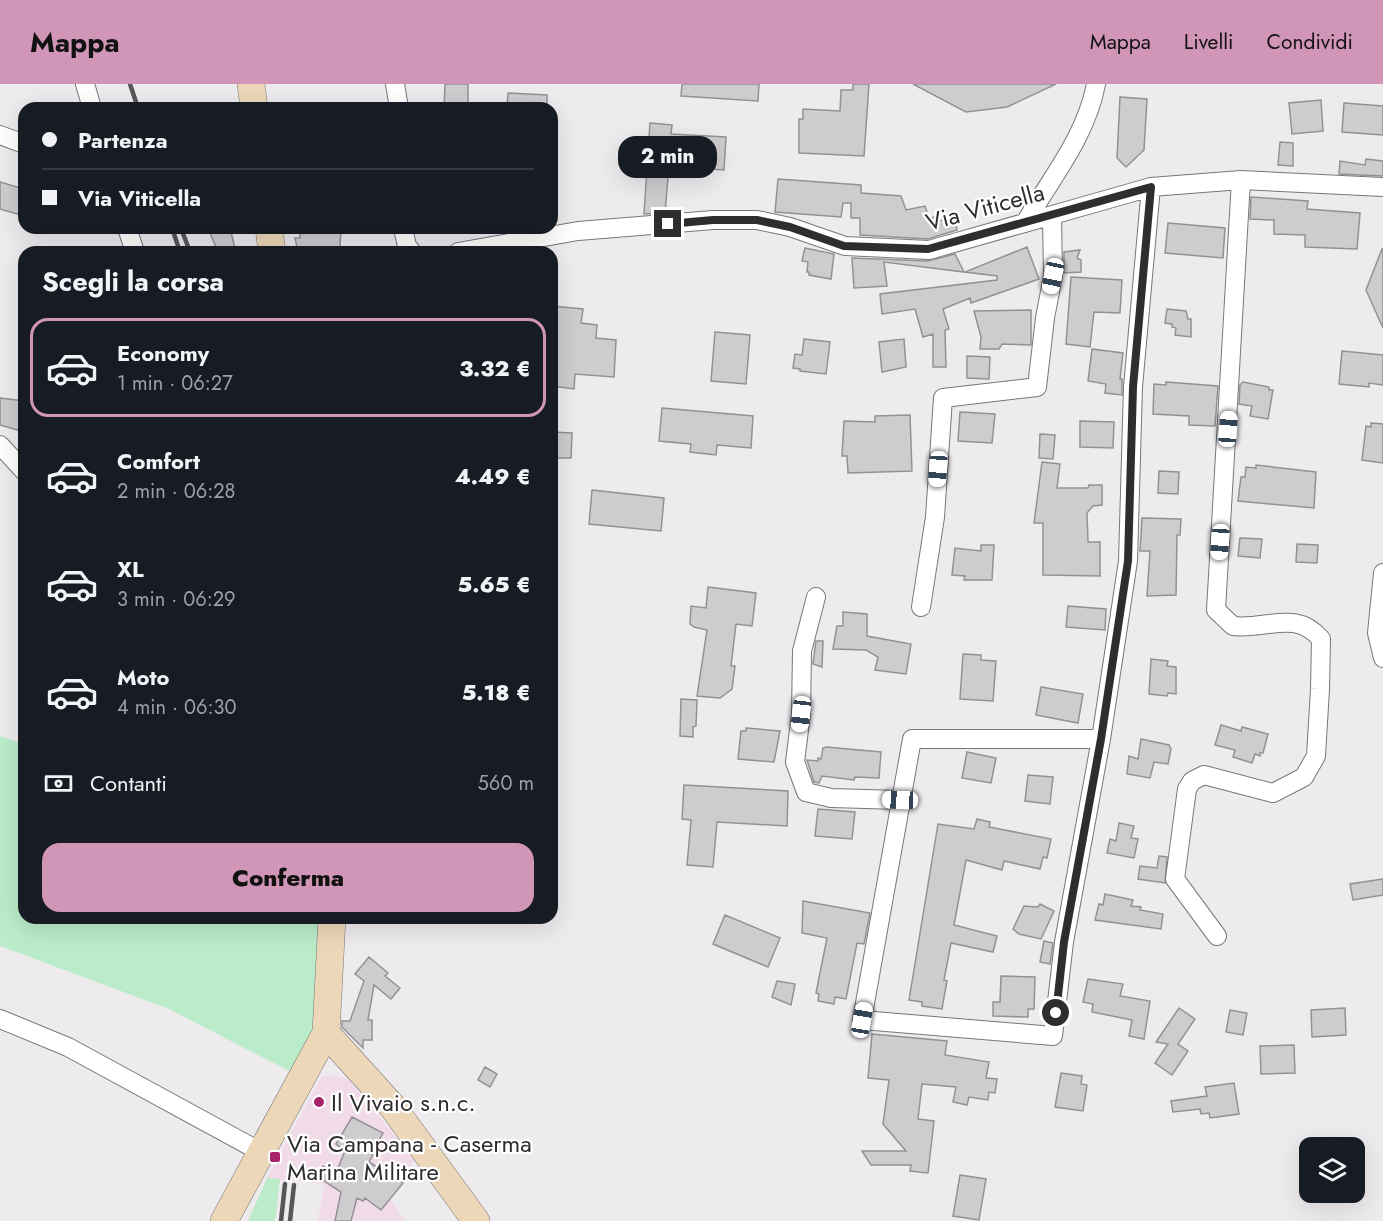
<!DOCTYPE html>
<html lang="it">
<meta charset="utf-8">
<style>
:root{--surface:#171b24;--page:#242831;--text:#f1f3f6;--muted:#9ea1a6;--line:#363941;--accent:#d095b7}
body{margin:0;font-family:Jost,sans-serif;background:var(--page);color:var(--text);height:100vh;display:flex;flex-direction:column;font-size:22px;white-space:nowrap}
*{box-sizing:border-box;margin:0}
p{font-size:20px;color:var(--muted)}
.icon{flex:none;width:33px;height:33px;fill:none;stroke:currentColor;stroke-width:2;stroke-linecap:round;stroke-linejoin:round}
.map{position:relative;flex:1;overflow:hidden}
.drawer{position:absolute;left:18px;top:162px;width:540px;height:678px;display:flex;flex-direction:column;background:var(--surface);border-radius:18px;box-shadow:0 6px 24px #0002}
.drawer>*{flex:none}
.guide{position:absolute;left:18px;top:18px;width:540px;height:132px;border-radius:18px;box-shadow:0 6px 24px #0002;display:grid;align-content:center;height:132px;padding:0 24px;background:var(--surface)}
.buttons{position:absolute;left:1299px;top:1053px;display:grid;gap:12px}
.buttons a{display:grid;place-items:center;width:66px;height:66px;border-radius:12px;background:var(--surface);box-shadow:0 6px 24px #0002;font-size:30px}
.end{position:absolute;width:27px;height:27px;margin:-14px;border:8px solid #2f2d2f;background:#fff;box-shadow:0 0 0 3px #fff}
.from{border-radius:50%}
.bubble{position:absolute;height:42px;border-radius:18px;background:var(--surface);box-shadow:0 6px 24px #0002;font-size:20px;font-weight:800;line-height:42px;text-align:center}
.car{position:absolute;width:18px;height:36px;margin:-18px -9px;border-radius:8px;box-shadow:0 0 4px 2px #0007;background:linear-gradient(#fff 24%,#345 0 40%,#fff 0 76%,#345 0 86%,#fff 0)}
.guide b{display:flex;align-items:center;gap:21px;height:57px;font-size:22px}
.guide b+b{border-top:2px solid var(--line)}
.guide i{width:15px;height:15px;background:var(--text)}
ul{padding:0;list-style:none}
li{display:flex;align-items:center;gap:18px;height:99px;margin:0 12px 9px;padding:0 12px;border:3px solid transparent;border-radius:18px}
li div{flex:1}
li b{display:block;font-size:22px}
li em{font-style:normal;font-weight:800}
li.current{border-color:var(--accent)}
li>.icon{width:54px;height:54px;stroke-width:1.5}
h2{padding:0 24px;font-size:27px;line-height:72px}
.pay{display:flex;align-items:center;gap:15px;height:66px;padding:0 24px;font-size:22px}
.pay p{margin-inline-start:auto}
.cta{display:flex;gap:12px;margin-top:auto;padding:12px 24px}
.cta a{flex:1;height:69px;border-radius:18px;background:var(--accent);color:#111;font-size:24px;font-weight:800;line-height:69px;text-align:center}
header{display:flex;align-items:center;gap:36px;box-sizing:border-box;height:84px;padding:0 30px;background:var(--accent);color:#111}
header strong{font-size:28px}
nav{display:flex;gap:33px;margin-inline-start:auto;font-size:21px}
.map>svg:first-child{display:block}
.commercial{fill:#f1dbe8}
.green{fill:#bbecca}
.building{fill:#cfccd0;stroke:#949195;stroke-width:1.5}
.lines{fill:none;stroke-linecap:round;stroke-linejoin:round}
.street-casing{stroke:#79767a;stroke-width:20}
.secondary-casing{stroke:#79767a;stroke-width:28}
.street{stroke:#fff;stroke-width:18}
.secondary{stroke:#ecd8b8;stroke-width:27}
.rail{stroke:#585658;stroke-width:4.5}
.route{stroke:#2f2d2f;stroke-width:8}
.poi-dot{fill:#a8226b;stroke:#fff;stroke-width:2}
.labels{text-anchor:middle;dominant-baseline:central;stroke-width:4.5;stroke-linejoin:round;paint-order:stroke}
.street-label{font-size:24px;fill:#2f2d2f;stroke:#fff}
.poi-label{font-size:24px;fill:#2f2d2f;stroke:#fff;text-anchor:start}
</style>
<header>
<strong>Mappa</strong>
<nav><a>Mappa</a><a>Livelli</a><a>Condividi</a></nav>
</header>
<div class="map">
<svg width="1383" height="1137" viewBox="0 0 1383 1137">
<rect width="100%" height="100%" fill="#eeebef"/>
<path class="commercial" d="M 329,991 L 348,995 L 415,1075 L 389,1113 L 405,1137 L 318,1137 L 324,1100 L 267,1094 L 321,993 Z"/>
<path class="green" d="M 0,652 L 24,660 L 24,834 L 325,834 L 323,924 L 295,990 L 169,925 L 0,862 Z
M 267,1094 L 280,1095 L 275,1137 L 248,1137 Z"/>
<path class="building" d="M 445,0 L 468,0 L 468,23 L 444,24 Z
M 682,0 L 759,0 L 758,17 L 681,12 Z
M 853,0 L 869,0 L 864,72 L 799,69 L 799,35 L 803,35 L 803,25 L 840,27 L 841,6 L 853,6 Z
M 913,0 L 1056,0 L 1007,23 L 966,28 Z
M 508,9 L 547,11 L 547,24 L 507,24 Z
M 1120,13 L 1147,15 L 1144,66 L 1126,83 L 1117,74 Z
M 1321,16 L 1323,47 L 1292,50 L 1289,19 Z
M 1344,19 L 1383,22 L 1383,51 L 1342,48 Z
M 650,39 L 672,41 L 671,50 L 726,53 L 724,86 L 669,82 L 665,129 L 644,130 Z
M 1280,58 L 1293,59 L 1293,82 L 1278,81 Z
M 1366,75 L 1383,77 L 1383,92 L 1339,90 L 1340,77 L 1365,81 Z
M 778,95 L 861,101 L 861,109 L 901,112 L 906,126 L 925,122 L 929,134 L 935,133 L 938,137 L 955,134 L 957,146 L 928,155 L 860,151 L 860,134 L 851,134 L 851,119 L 843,119 L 841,133 L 775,128 Z
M 0,98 L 24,105 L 24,132 L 0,125 Z
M 1251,113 L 1308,117 L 1307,125 L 1360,129 L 1357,165 L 1305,163 L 1305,151 L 1274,150 L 1274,136 L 1250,135 Z
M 1168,139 L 1225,144 L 1223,174 L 1165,169 Z
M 208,144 L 230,144 L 236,168 L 218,168 Z
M 309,144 L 341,144 L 340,163 L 298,168 L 295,154 L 300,154 L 300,150 L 310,148 Z
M 1027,163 L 1039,195 L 971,219 L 970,214 L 943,225 L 949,245 L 945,246 L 946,283 L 933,283 L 933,250 L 923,253 L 915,225 L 882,230 L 880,210 L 997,196 L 997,192 L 965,188 Z
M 805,164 L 834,170 L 831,195 L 809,191 L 809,188 L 807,188 L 808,178 L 802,177 Z
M 1382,165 L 1383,165 L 1383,244 L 1366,206 Z
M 1080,166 L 1077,174 L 1081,176 L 1081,188 L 1064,189 L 1064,168 Z
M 955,170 L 964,188 L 884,178 L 887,202 L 854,204 L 852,174 L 928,177 Z
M 1071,193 L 1122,196 L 1120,229 L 1094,228 L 1090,263 L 1066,260 Z
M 552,222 L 583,225 L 581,239 L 597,241 L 596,254 L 616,256 L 614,293 L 575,290 L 574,305 L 553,302 L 555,283 L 552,283 Z
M 1167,225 L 1186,227 L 1188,235 L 1191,235 L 1191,253 L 1175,251 L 1176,244 L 1172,243 L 1172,240 L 1165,239 Z
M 1031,226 L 1031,261 L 1002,260 L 999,265 L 980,265 L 981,253 L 974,227 Z
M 715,248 L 750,251 L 746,300 L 711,297 Z
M 804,255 L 830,258 L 826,290 L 800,287 L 800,285 L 793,284 L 795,270 L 802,271 Z
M 904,255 L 906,283 L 882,288 L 879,258 Z
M 1092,265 L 1123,269 L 1120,295 L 1122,295 L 1122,311 L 1105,309 L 1106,300 L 1088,297 Z
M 1342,267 L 1383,271 L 1383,301 L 1369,299 L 1369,303 L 1339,300 Z
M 967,272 L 990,273 L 989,295 L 967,294 Z
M 1166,298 L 1218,302 L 1215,342 L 1189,341 L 1189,332 L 1153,330 L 1154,300 L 1166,301 Z
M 1243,298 L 1269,303 L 1269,306 L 1273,306 L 1268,335 L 1250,332 L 1252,322 L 1239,320 L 1240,301 Z
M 0,314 L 24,317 L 21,347 L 0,341 Z
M 662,324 L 753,332 L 751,364 L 717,361 L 716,371 L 690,368 L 691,360 L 659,357 Z
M 960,328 L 995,330 L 992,359 L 958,357 Z
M 910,331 L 912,387 L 848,389 L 847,372 L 842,372 L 844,337 L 875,338 L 875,332 Z
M 1080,337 L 1114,338 L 1113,364 L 1080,363 Z
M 1371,339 L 1383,340 L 1383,379 L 1362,376 L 1366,342 L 1371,343 Z
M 552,348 L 572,349 L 571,374 L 552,374 Z
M 1040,350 L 1055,351 L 1053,375 L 1039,374 Z
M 1042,378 L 1060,380 L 1057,404 L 1088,404 L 1089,401 L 1102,401 L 1102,421 L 1093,422 L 1087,429 L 1088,458 L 1100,458 L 1100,492 L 1043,491 L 1043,439 L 1034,439 Z
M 1256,381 L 1316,388 L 1314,424 L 1238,417 L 1241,393 L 1245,393 L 1246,383 L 1256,384 Z
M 1159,387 L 1179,388 L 1178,410 L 1158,409 Z
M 592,406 L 664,414 L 661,447 L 589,440 Z
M 1142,434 L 1181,435 L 1180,451 L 1177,451 L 1176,511 L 1147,512 L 1150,467 L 1140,467 Z
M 1240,454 L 1262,455 L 1260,474 L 1238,472 Z
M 1297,460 L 1318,461 L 1317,479 L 1296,478 Z
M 981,461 L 994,461 L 992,496 L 964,496 L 965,492 L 952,491 L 955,464 L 981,467 Z
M 708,503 L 756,509 L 752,542 L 736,540 L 731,582 L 735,582 L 732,605 L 720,614 L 697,612 L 707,546 L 694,543 L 690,540 L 691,522 L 706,524 Z
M 1068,522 L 1106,525 L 1105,546 L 1066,543 Z
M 843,528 L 867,530 L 867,552 L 911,560 L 906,590 L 875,586 L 878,573 L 866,566 L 833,565 L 837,542 L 843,542 Z
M 816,557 L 823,557 L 822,583 L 813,580 Z
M 963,570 L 981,571 L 981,576 L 996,577 L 993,617 L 960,615 Z
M 1151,575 L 1168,577 L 1167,582 L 1176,583 L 1176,610 L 1168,609 L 1167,612 L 1149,610 Z
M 1041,603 L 1083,610 L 1078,639 L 1036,631 Z
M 681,615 L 697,616 L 696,642 L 693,643 L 693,653 L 680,652 Z
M 1221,641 L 1241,647 L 1242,643 L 1268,650 L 1263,669 L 1260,669 L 1260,672 L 1255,670 L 1252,679 L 1233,673 L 1235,666 L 1215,661 Z
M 746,644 L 780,647 L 774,678 L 738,675 L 741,647 L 746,647 Z
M 1141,655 L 1169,661 L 1171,665 L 1168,680 L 1154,678 L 1150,694 L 1127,690 L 1129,672 L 1138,675 Z
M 826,663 L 881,668 L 879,694 L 855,693 L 854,696 L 822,692 L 819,699 L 814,698 L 807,676 L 818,677 L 818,674 L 821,675 L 823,664 Z
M 967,668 L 996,674 L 991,699 L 962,694 Z
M 1028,691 L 1053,693 L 1050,720 L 1025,717 Z
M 684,701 L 788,707 L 787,742 L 717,738 L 713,783 L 687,781 L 691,736 L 682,735 Z
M 818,725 L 855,728 L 852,755 L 815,752 Z
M 977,735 L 990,738 L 989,743 L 1051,755 L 1047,774 L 1043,773 L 1040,785 L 1004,777 L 1002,786 L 966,776 L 954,841 L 997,852 L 993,868 L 951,859 L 944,896 L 947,897 L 942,925 L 922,922 L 922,918 L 909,916 L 938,740 L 974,745 Z
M 1119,739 L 1134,742 L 1131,754 L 1138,755 L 1134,774 L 1107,769 L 1110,755 L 1116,757 Z
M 1159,772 L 1167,773 L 1165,799 L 1138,795 L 1140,782 L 1157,784 Z
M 1383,795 L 1383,811 L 1353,816 L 1350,800 Z
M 1105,810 L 1133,816 L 1131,822 L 1141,823 L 1140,826 L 1163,830 L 1161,845 L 1095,836 L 1099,820 L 1103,821 Z
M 803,817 L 870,829 L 864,860 L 857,859 L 846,915 L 835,913 L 834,920 L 818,917 L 819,910 L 816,909 L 827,854 L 802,849 Z
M 1040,820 L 1054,827 L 1041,855 L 1019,850 L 1013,845 L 1024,822 L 1038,823 Z
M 725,831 L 780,854 L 768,883 L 713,860 Z
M 1044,857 L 1053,859 L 1050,880 L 1040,878 Z
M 369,873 L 388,889 L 385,892 L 400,904 L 391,915 L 374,901 L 368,936 L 372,936 L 372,956 L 363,956 L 363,964 L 342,943 L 342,937 L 350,937 L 364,897 L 355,890 Z
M 1001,892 L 1035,893 L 1034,925 L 1028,925 L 1028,933 L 993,932 L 993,918 L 1000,918 Z
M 1088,895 L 1123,900 L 1120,912 L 1150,917 L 1144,955 L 1129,952 L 1132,936 L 1092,928 L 1093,920 L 1083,918 Z
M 777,897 L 795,900 L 791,921 L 772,913 Z
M 1179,924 L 1195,935 L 1178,960 L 1188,967 L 1172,991 L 1155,979 L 1168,960 L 1156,958 Z
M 1345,924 L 1346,951 L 1312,953 L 1311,926 Z
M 1230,926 L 1247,929 L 1243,951 L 1226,948 Z
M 872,950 L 947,957 L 945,971 L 989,978 L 986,994 L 997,995 L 995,1009 L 989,1008 L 988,1016 L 969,1013 L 967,1021 L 953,1018 L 956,1003 L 922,1000 L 918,1035 L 934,1037 L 928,1089 L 910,1087 L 911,1081 L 871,1081 L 862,1067 L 906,1067 L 883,1040 L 889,996 L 868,994 Z
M 1294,961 L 1295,989 L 1261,990 L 1260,962 Z
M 485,983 L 497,990 L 490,1003 L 478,996 Z
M 1061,989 L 1082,992 L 1081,1000 L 1087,1001 L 1083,1027 L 1055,1023 Z
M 1234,999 L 1239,1030 L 1210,1034 L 1209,1029 L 1201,1030 L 1200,1025 L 1173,1028 L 1171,1017 L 1207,1012 L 1205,1003 Z
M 352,1033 L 383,1049 L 371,1070 L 373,1071 L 369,1078 L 403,1099 L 381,1126 L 365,1114 L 363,1117 L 357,1114 L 351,1137 L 335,1137 L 341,1108 L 318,1093 L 323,1082 L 336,1089 L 345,1067 L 336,1060 Z
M 960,1091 L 986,1095 L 979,1136 L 953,1132 Z"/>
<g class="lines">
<g class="street-casing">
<path id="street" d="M 85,0 L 92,24
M 395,0 L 399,24
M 0,51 L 24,60
M 1025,139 C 1051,94 1086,53 1096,0
M 127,144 L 135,168
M 403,144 L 407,162 L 412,168
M 458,168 L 578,147 L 713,136 L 757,136 L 790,143 L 845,162 L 929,166 L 1151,103 L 1241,96 L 1383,103
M 0,361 L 24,387
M 1383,489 L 1377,549 L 1383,574
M 816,513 L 802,567 L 801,630 L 795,678 L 806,708 L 831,714 L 900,716
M 921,523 L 935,433 L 943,314 L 1037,303 L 1045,234 L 1053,192 L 1052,131
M 1101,655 L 912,655 L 862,936 L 1053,952 L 1064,858 L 1101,655 L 1128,477 L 1133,303 L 1151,103
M 1217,852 L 1175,795 L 1187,705 L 1192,697 L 1204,691 L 1273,709 L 1304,693 L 1316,672 L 1320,605 L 1321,555 C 1295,525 1267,546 1233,542 L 1216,526 L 1241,96
M 0,935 L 68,963 L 261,1068"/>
</g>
<g class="secondary-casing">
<path id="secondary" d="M 251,0 L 254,24
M 269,144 L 272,168
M 326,949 L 392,1022 L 476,1137
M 224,1137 L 326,949 L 332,834"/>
</g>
<use href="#street" class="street"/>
<use href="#secondary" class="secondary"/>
<path class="rail" d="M 130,0 L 138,24
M 172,144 L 180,168
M 181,144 L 190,168
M 281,1137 L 285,1100
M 290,1137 L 294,1101"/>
</g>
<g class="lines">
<path class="route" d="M 668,140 L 713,136 L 757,136 L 790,143 L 844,162 L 928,165 L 1151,103 L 1133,303 L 1128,477 L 1101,655 L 1064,858 L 1056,929"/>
</g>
<g class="poi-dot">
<circle cx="319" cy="1018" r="6"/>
<rect x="269" y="1067" width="12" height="12" rx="3"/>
</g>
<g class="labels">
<g class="street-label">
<text transform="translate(985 123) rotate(-15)">Via Viticella</text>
</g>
<g class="poi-label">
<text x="331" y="1018">Il Vivaio s.n.c.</text>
<text x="287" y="1059">Via Campana - Caserma<tspan x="287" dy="28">Marina Militare</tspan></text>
</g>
</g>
</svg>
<div class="buttons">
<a><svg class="icon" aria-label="layers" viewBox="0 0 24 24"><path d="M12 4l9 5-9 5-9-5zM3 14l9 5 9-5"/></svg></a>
</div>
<i class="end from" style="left:1056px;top:929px"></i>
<i class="end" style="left:668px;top:140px"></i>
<div class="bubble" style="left:618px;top:52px;width:99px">2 min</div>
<i class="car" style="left:1053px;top:192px;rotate:192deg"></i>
<i class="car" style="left:1228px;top:345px;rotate:4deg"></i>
<i class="car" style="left:938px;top:385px;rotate:184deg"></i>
<i class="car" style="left:1220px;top:458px;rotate:184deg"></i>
<i class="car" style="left:801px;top:630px;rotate:187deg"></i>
<i class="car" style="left:900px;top:716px;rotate:272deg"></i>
<i class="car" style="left:862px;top:936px;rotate:10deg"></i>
<div class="guide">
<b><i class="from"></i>Partenza</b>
<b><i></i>Via Viticella</b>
</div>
<section class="drawer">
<h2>Scegli la corsa</h2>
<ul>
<li class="current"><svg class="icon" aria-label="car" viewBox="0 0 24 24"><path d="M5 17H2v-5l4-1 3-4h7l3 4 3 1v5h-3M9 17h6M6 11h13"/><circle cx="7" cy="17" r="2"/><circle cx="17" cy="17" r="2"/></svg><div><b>Economy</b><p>1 min · 06:27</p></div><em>3.32 €</em></li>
<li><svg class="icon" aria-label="car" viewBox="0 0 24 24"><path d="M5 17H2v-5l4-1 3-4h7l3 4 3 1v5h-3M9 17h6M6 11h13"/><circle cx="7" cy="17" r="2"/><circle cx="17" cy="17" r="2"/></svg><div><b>Comfort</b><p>2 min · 06:28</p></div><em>4.49 €</em></li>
<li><svg class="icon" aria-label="car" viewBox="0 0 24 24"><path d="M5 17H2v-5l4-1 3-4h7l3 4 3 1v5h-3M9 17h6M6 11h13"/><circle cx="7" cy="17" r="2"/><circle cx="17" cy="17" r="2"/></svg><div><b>XL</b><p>3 min · 06:29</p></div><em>5.65 €</em></li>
<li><svg class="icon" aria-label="car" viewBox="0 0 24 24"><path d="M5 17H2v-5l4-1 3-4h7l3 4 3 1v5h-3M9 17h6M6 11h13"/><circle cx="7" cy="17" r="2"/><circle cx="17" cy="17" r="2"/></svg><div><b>Moto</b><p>4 min · 06:30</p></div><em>5.18 €</em></li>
</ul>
<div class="pay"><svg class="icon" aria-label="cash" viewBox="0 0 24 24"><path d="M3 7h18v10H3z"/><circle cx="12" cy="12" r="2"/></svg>Contanti<p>560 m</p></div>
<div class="cta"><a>Conferma</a></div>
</section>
</div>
